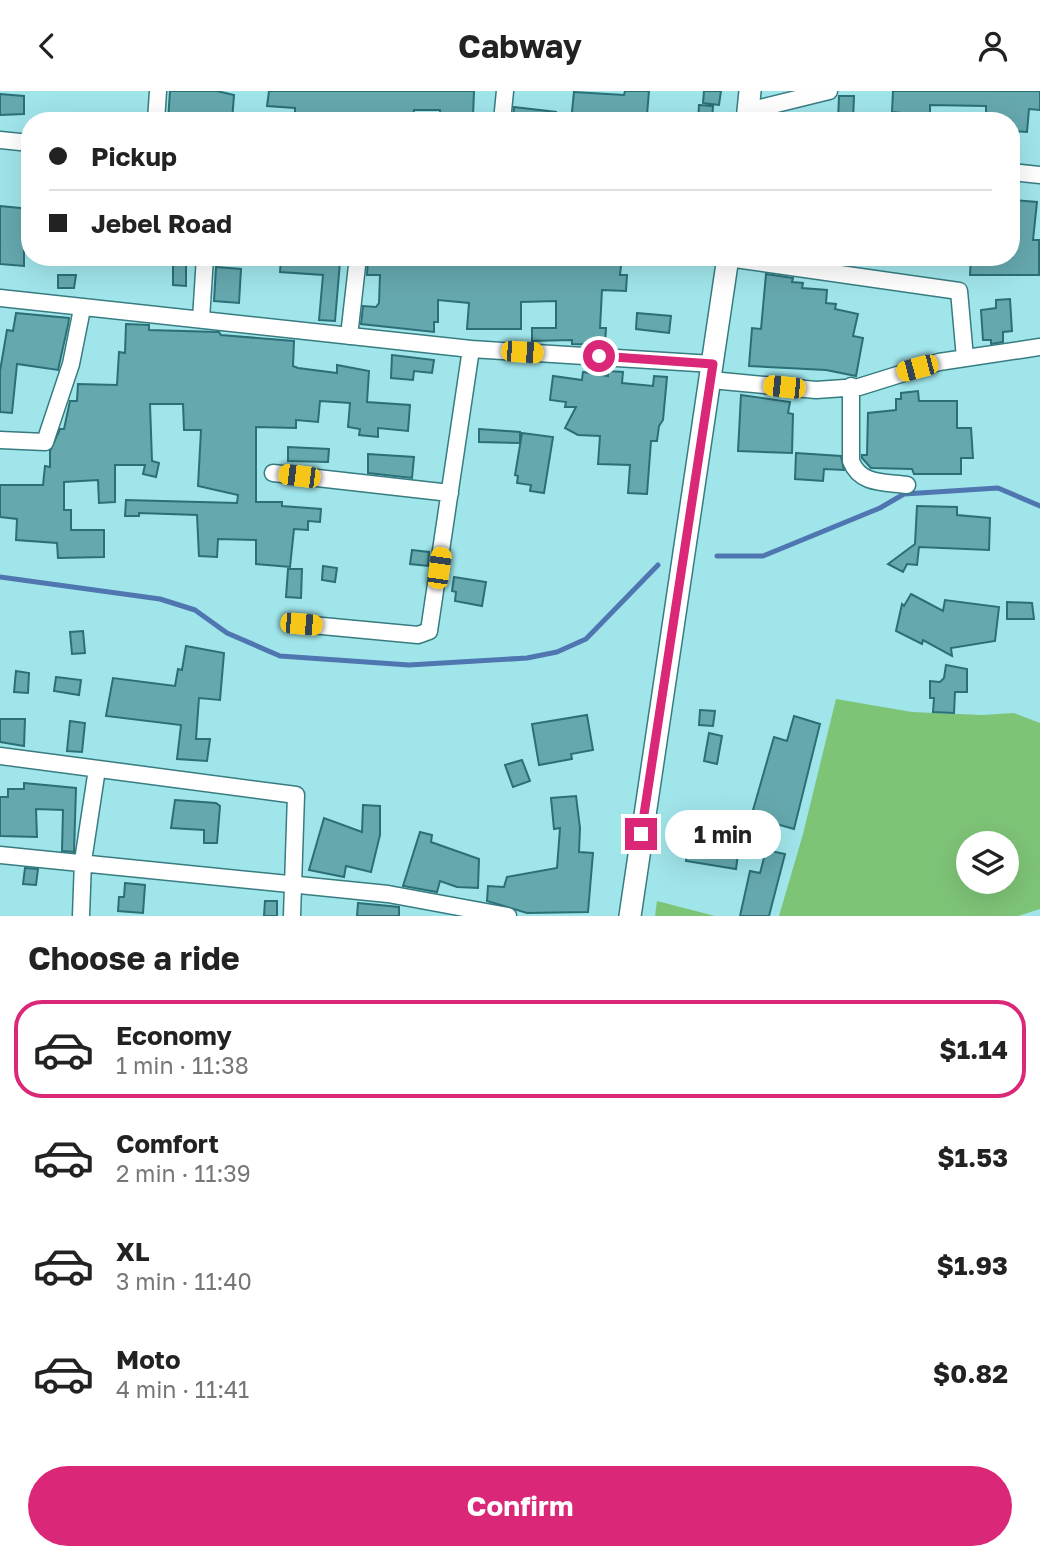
<!DOCTYPE html>
<meta charset="utf-8">
<style>
:root{--surface:#fff;--page:#f6f6f6;--text:#222;--muted:#767676;--line:#e0e0e0;--accent:#db2777}
body{margin:0;font-family:"Golos Text",sans-serif;background:var(--page);color:var(--text);height:100vh;display:flex;flex-direction:column;font-size:26px;white-space:nowrap}
*{box-sizing:border-box;margin:0}
p{font-size:23px;color:var(--muted)}
.icon{flex:none;width:38px;height:38px;fill:none;stroke:currentColor;stroke-width:2;stroke-linecap:round;stroke-linejoin:round}
.map{position:relative;height:825px;overflow:hidden}
.drawer{display:flex;flex-direction:column;background:var(--surface);flex:1}
.drawer>*{flex:none}
.guide{position:absolute;left:21px;top:21px;width:999px;height:154px;border-radius:28px;box-shadow:0 7px 28px #0002;display:grid;align-content:center;height:154px;padding:0 28px;background:var(--surface)}
.buttons{position:absolute;left:956px;top:740px;display:grid;gap:14px}
.buttons a{display:grid;place-items:center;width:63px;height:63px;border-radius:50%;background:var(--surface);box-shadow:0 7px 28px #0002;font-size:35px}
.end{position:absolute;width:32px;height:32px;margin:-16px;border:9px solid #db2777;background:#fff;box-shadow:0 0 0 4px #fff}
.from{border-radius:50%}
.bubble{position:absolute;height:49px;border-radius:24px;background:var(--surface);box-shadow:0 7px 28px #0002;font-size:23px;font-weight:700;line-height:49px;text-align:center}
.car{position:absolute;width:21px;height:42px;margin:-21px -10px;border-radius:9px;box-shadow:0 0 5px 2px #0007;background:linear-gradient(#f5c518 24%,#345 0 40%,#f5c518 0 76%,#345 0 86%,#f5c518 0)}
.guide b{display:flex;align-items:center;gap:24px;height:66px;font-size:26px}
.guide b+b{border-top:2px solid var(--line)}
.guide i{width:18px;height:18px;background:var(--text)}
ul{padding:0;list-style:none}
li{display:flex;align-items:center;gap:21px;height:98px;margin:0 14px 10px;padding:0 14px;border:4px solid transparent;border-radius:28px}
li div{flex:1}
li b{display:block;font-size:26px}
li em{font-style:normal;font-weight:700}
li.on{border-color:var(--accent)}
li>.icon{width:63px;height:63px;stroke-width:1.5}
h2{padding:0 28px;font-size:32px;line-height:84px}
.action{display:flex;gap:14px;margin-top:auto;padding:14px 28px}
.action a{flex:1;height:80px;border-radius:42px;background:var(--accent);color:#fff;font-size:28px;font-weight:700;line-height:80px;text-align:center}
header{display:flex;justify-content:space-between;align-items:center;height:91px;padding:0 28px;background:var(--surface);font-size:32px;font-weight:700}
.map>svg:first-child{display:block}
.green{fill:#7ec477;fill-rule:evenodd}
.lines{fill:none;stroke-linecap:round;stroke-linejoin:round}
.stream{stroke:#4f76b0;stroke-width:5}
.building{fill:#65a8ae;stroke:#2a7076;stroke-width:2}
.minor-casing{stroke:#377c81;stroke-width:19}
.major-casing{stroke:#377c81;stroke-width:24}
.minor{stroke:#fff;stroke-width:16}
.major{stroke:#fff;stroke-width:21}
.route{stroke:#db2777;stroke-width:9}
</style>
<header><svg class="icon" aria-label="back" viewBox="0 0 24 24"><path d="M15 5l-7 7 7 7"/></svg>Cabway<svg class="icon" aria-label="person" viewBox="0 0 24 24"><circle cx="12" cy="8" r="4"/><path d="M4 21q1-7 8-7t8 7"/></svg></header>
<div class="map">
<svg width="1040" height="825" viewBox="0 0 1040 825">
<rect width="100%" height="100%" fill="#a0e5ea"/>
<path class="green" d="M 836,608 L 912,621 L 982,624 L 1014,622 L 1040,632 L 1040,818 L 1018,825 L 779,825 L 803,743 ZM 968,752 L 1006,752 L 1006,791 L 968,791 Z
M 657,810 L 715,825 L 655,825 Z"/>
<g class="lines">
<path class="stream" d="M 717,465 L 763,465 L 880,417 L 904,403 L 998,397 L 1040,415
M 0,486 L 160,508 L 195,519 L 227,542 L 280,565 L 409,574 L 527,567 L 557,561 L 586,548 L 658,474"/>
</g>
<path class="building" d="M 170,0 L 217,0 L 234,4 L 232,30 L 168,30 Z
M 269,0 L 474,0 L 473,26 L 440,25 L 440,19 L 414,19 L 413,30 L 341,30 L 341,26 L 295,22 L 295,17 L 267,15 Z
M 625,0 L 649,0 L 647,24 L 620,22 L 620,27 L 606,27 L 605,30 L 571,30 L 574,1 L 624,4 Z
M 704,0 L 721,0 L 719,14 L 703,12 Z
M 893,0 L 1040,0 L 1040,19 L 1029,18 L 1027,41 L 1012,40 L 1012,30 L 986,30 L 986,15 L 930,14 L 930,25 L 892,21 Z
M 0,3 L 24,5 L 24,23 L 0,24 Z
M 839,5 L 854,5 L 853,30 L 838,30 Z
M 699,14 L 713,15 L 712,30 L 698,30 Z
M 514,16 L 556,21 L 555,30 L 513,30 Z
M 1013,109 L 1037,111 L 1033,149 L 1039,149 L 1039,184 L 970,184 L 971,166 L 1012,166 Z
M 0,115 L 30,118 L 30,160 L 24,160 L 24,175 L 0,173 Z
M 173,166 L 186,166 L 186,195 L 173,194 Z
M 322,166 L 334,166 L 334,170 L 340,171 L 335,230 L 319,229 L 323,184 L 280,181 L 281,167 L 321,170 Z
M 368,166 L 622,166 L 620,184 L 627,184 L 626,200 L 602,199 L 600,237 L 606,237 L 605,254 L 572,253 L 572,249 L 532,250 L 532,237 L 556,237 L 556,210 L 521,211 L 521,238 L 467,238 L 469,212 L 438,209 L 438,231 L 434,231 L 434,241 L 361,233 L 363,215 L 376,216 L 379,212 L 380,184 L 367,184 Z
M 216,176 L 241,178 L 239,212 L 214,210 Z
M 766,183 L 793,187 L 792,191 L 803,192 L 802,197 L 827,199 L 826,212 L 836,213 L 835,218 L 858,223 L 853,245 L 863,247 L 856,285 L 826,279 L 749,275 L 752,237 L 761,238 Z
M 58,184 L 76,184 L 74,197 L 58,197 Z
M 1010,208 L 1012,240 L 1003,241 L 1003,251 L 991,253 L 991,249 L 983,249 L 981,219 L 996,217 L 996,209 Z
M 16,222 L 69,227 L 68,234 L 58,279 L 17,273 L 12,322 L 0,321 L 0,280 L 7,239 L 13,240 Z
M 637,222 L 671,225 L 669,242 L 636,238 Z
M 126,233 L 149,234 L 149,239 L 219,241 L 221,244 L 294,250 L 293,275 L 298,277 L 337,282 L 337,274 L 369,280 L 367,311 L 410,314 L 408,340 L 378,337 L 378,346 L 359,344 L 360,338 L 348,336 L 350,312 L 320,310 L 318,331 L 296,329 L 296,337 L 256,336 L 256,411 L 282,411 L 282,415 L 321,418 L 320,431 L 308,430 L 308,439 L 294,438 L 290,476 L 256,473 L 256,449 L 218,448 L 217,466 L 199,465 L 197,424 L 139,422 L 139,425 L 125,425 L 126,409 L 237,412 L 238,404 L 198,395 L 201,339 L 184,339 L 183,313 L 150,313 L 152,370 L 159,372 L 156,386 L 143,383 L 145,374 L 115,374 L 115,411 L 99,412 L 98,389 L 64,391 L 64,419 L 71,419 L 71,439 L 104,439 L 104,466 L 58,467 L 57,452 L 16,449 L 17,428 L 0,426 L 0,394 L 43,394 L 45,375 L 50,376 L 50,360 L 60,338 L 64,338 L 70,310 L 77,310 L 78,293 L 117,294 L 119,261 L 125,262 Z
M 392,264 L 434,269 L 432,282 L 414,280 L 413,289 L 391,287 Z
M 608,280 L 623,281 L 622,292 L 653,295 L 654,285 L 667,286 L 663,329 L 659,335 L 657,350 L 651,350 L 647,403 L 628,402 L 630,374 L 598,373 L 600,345 L 578,344 L 565,337 L 576,316 L 565,316 L 566,311 L 550,309 L 553,285 L 582,289 L 583,281 L 608,285 Z
M 918,300 L 919,310 L 957,310 L 957,337 L 971,337 L 973,367 L 961,367 L 961,383 L 914,383 L 912,378 L 871,377 L 862,367 L 862,364 L 867,364 L 868,322 L 896,319 L 896,308 L 901,308 L 901,302 Z
M 741,304 L 790,311 L 788,322 L 793,323 L 792,362 L 738,360 Z
M 479,338 L 520,341 L 520,352 L 479,351 Z
M 522,342 L 553,346 L 544,402 L 530,400 L 531,394 L 517,392 L 518,385 L 515,384 Z
M 288,356 L 329,358 L 328,371 L 288,370 Z
M 796,362 L 841,365 L 844,379 L 824,378 L 823,390 L 795,388 Z
M 368,363 L 414,366 L 412,387 L 368,382 Z
M 917,415 L 957,416 L 957,424 L 990,427 L 989,459 L 919,456 L 917,474 L 907,473 L 903,481 L 888,473 L 915,453 Z
M 412,459 L 429,461 L 428,475 L 410,473 Z
M 323,475 L 337,477 L 335,491 L 322,489 Z
M 288,478 L 302,478 L 301,507 L 286,506 Z
M 454,486 L 486,491 L 482,515 L 455,510 L 456,501 L 452,500 Z
M 911,503 L 943,520 L 945,509 L 999,516 L 995,550 L 951,557 L 952,565 L 923,549 L 922,553 L 896,540 L 902,513 L 904,515 Z
M 1007,511 L 1032,512 L 1034,528 L 1007,528 Z
M 83,540 L 85,562 L 72,563 L 70,541 Z
M 186,555 L 224,562 L 220,609 L 199,607 L 196,648 L 210,648 L 207,670 L 177,668 L 181,634 L 106,625 L 113,587 L 175,595 L 178,578 L 182,579 Z
M 946,574 L 967,578 L 967,601 L 955,601 L 954,622 L 933,621 L 934,607 L 930,607 L 930,590 L 940,591 L 944,587 Z
M 16,580 L 29,582 L 28,602 L 14,601 Z
M 56,586 L 81,589 L 79,604 L 54,600 Z
M 700,619 L 715,620 L 713,635 L 699,634 Z
M 587,624 L 593,659 L 571,663 L 572,668 L 539,674 L 532,633 Z
M 794,625 L 820,633 L 794,738 L 751,726 L 774,646 L 787,650 Z
M 0,628 L 25,628 L 24,655 L 0,651 Z
M 70,630 L 85,632 L 82,661 L 67,660 Z
M 709,642 L 722,645 L 717,673 L 704,670 Z
M 522,669 L 530,690 L 513,696 L 505,674 Z
M 24,692 L 76,697 L 74,761 L 62,760 L 63,719 L 36,718 L 37,746 L 0,745 L 0,706 L 8,706 L 8,698 L 24,698 Z
M 576,705 L 580,737 L 579,761 L 593,762 L 588,821 L 527,822 L 487,810 L 488,795 L 504,796 L 507,786 L 557,777 L 560,737 L 554,738 L 551,707 Z
M 175,709 L 216,712 L 220,715 L 217,752 L 204,752 L 204,739 L 171,737 Z
M 363,714 L 380,715 L 380,744 L 371,781 L 346,775 L 344,786 L 309,779 L 324,727 L 362,741 Z
M 689,731 L 741,741 L 736,778 L 686,770 Z
M 420,741 L 432,744 L 431,751 L 479,768 L 478,797 L 457,796 L 440,790 L 437,801 L 403,795 Z
M 766,759 L 785,763 L 769,825 L 740,825 L 750,780 L 760,782 Z
M 25,777 L 38,778 L 36,794 L 23,793 Z
M 125,792 L 145,794 L 143,822 L 118,820 L 119,806 L 124,806 Z
M 265,810 L 277,810 L 277,825 L 264,825 Z
M 358,812 L 399,816 L 399,825 L 357,825 Z"/>
<g class="lines">
<g class="minor-casing">
<path id="minor" d="M 748,20 L 829,0
M 156,30 L 158,0
M 502,30 L 505,0
M 0,49 L 30,52
M 1012,81 L 1040,84
M 728,167 L 959,200 L 965,267
M 0,207 L 471,258 L 713,273
M 201,228 L 205,166
M 349,245 L 358,166
M 711,289 L 816,299 L 859,296 L 939,271 L 1040,256
M 851,295 L 851,370 C 860,394 885,391 907,394
M 0,349 L 45,351 L 71,273 L 82,218
M 273,382 L 450,402
M 301,533 L 418,544 L 429,540 L 471,258
M 0,665 L 296,704 L 292,825
M 0,764 L 388,803 L 508,825
M 81,825 L 83,770 L 97,678"/>
</g>
<g class="major-casing">
<path id="major" d="M 747,30 L 750,0
M 630,825 L 728,166"/>
</g>
<use href="#minor" class="minor"/>
<use href="#major" class="major"/>
</g>
<g class="lines">
<path class="route" d="M 599,265 L 713,273 L 641,743"/>
</g>
</svg>
<div class="buttons">
<a><svg class="icon" aria-label="layers" viewBox="0 0 24 24"><path d="M12 4l9 5-9 5-9-5zM3 14l9 5 9-5"/></svg></a>
</div>
<i class="end from" style="left:599px;top:265px"></i>
<i class="end" style="left:641px;top:743px"></i>
<div class="bubble" style="left:665px;top:719px;width:116px">1 min</div>
<i class="car" style="left:522px;top:261px;rotate:94deg"></i>
<i class="car" style="left:917px;top:277px;rotate:255deg"></i>
<i class="car" style="left:784px;top:296px;rotate:276deg"></i>
<i class="car" style="left:299px;top:385px;rotate:277deg"></i>
<i class="car" style="left:439px;top:477px;rotate:8deg"></i>
<i class="car" style="left:301px;top:533px;rotate:95deg"></i>
<div class="guide">
<b><i class="from"></i>Pickup</b>
<b><i></i>Jebel Road</b>
</div>
</div>
<section class="drawer">
<h2>Choose a ride</h2>
<ul>
<li class="on"><svg class="icon" aria-label="car" viewBox="0 0 24 24"><path d="M5 17H2v-5l4-1 3-4h7l3 4 3 1v5h-3M9 17h6M6 11h13"/><circle cx="7" cy="17" r="2"/><circle cx="17" cy="17" r="2"/></svg><div><b>Economy</b><p>1 min · 11:38</p></div><em>$1.14</em></li>
<li><svg class="icon" aria-label="car" viewBox="0 0 24 24"><path d="M5 17H2v-5l4-1 3-4h7l3 4 3 1v5h-3M9 17h6M6 11h13"/><circle cx="7" cy="17" r="2"/><circle cx="17" cy="17" r="2"/></svg><div><b>Comfort</b><p>2 min · 11:39</p></div><em>$1.53</em></li>
<li><svg class="icon" aria-label="car" viewBox="0 0 24 24"><path d="M5 17H2v-5l4-1 3-4h7l3 4 3 1v5h-3M9 17h6M6 11h13"/><circle cx="7" cy="17" r="2"/><circle cx="17" cy="17" r="2"/></svg><div><b>XL</b><p>3 min · 11:40</p></div><em>$1.93</em></li>
<li><svg class="icon" aria-label="car" viewBox="0 0 24 24"><path d="M5 17H2v-5l4-1 3-4h7l3 4 3 1v5h-3M9 17h6M6 11h13"/><circle cx="7" cy="17" r="2"/><circle cx="17" cy="17" r="2"/></svg><div><b>Moto</b><p>4 min · 11:41</p></div><em>$0.82</em></li>
</ul>
<div class="action"><a>Confirm</a></div>
</section>
